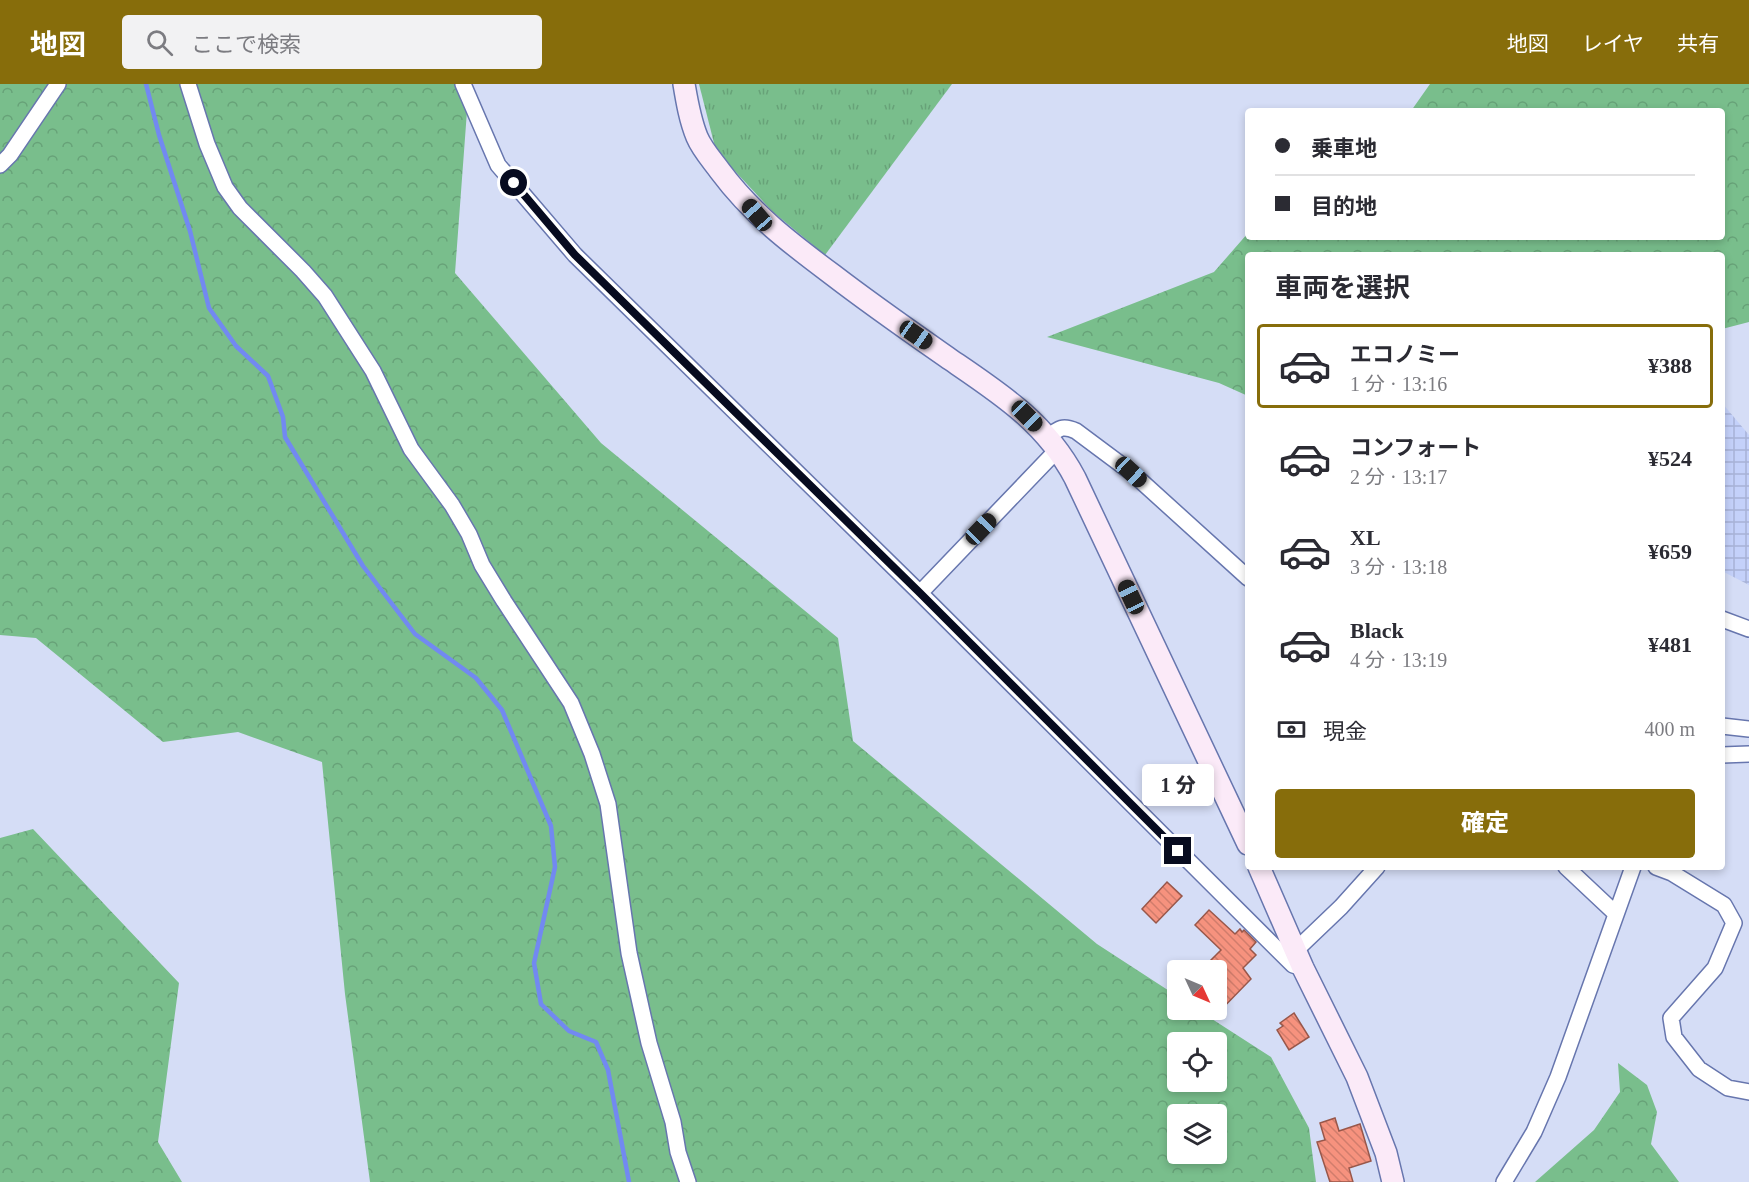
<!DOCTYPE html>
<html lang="ja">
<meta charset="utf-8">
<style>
:root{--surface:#fff;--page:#f2f2f3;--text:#2b2b33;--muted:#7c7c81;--line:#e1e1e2;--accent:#876d0b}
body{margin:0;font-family:"Times New Roman","Noto Sans JP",serif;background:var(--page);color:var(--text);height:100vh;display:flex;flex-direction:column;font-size:22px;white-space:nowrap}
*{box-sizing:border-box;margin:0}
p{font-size:20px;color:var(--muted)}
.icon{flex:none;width:33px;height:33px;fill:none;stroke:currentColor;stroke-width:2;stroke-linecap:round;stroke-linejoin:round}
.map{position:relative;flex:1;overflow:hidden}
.sheet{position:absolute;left:1245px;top:168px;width:480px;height:618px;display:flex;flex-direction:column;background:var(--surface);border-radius:6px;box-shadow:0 3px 9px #0003}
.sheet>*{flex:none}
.hud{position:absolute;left:1245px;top:24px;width:480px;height:132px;border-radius:6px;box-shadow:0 3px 9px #0003;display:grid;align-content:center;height:132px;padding:0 30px;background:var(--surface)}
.needle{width:39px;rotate:134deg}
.controls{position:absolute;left:1167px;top:876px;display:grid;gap:12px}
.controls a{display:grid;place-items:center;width:60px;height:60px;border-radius:6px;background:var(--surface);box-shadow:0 3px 9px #0003;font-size:30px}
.end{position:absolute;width:27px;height:27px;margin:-14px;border:8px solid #070b1f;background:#fff;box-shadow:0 0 0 3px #fff}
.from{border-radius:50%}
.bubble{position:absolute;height:42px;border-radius:6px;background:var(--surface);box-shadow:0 3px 9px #0003;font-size:20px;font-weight:800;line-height:42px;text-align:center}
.car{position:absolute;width:18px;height:36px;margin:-18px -9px;border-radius:8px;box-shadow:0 0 4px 2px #0007;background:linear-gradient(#222 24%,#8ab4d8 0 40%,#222 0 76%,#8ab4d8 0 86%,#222 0)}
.hud b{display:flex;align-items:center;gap:21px;height:57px;font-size:22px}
.hud b+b{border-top:2px solid var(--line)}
.hud i{width:15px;height:15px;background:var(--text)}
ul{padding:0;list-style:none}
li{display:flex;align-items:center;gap:18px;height:84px;margin:0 12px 9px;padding:0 18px;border:3px solid transparent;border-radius:6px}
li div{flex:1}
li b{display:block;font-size:22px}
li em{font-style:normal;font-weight:800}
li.current{border-color:var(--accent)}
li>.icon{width:54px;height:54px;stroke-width:1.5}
h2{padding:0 30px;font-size:27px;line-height:72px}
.pay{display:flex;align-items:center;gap:15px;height:66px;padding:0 30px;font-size:22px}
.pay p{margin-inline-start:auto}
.button{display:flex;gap:12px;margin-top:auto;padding:12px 30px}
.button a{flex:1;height:69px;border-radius:6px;background:var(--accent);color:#fff;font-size:24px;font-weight:800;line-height:69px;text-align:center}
header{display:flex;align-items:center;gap:36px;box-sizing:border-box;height:84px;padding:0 30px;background:var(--accent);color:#fff}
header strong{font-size:28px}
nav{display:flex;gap:33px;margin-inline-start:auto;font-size:21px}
.search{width:420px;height:54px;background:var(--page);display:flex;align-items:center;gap:15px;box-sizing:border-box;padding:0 21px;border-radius:6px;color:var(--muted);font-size:22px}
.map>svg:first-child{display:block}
.industrial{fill:url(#industrial-grid)}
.grass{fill:url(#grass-tufts)}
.forest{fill:url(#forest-crowns);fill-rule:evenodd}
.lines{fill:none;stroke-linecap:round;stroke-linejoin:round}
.stream{stroke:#7289f1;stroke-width:4.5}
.building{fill:url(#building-back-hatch);stroke:#98574a;stroke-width:1.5}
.street-casing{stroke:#6776ae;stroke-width:18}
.secondary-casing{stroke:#6776ae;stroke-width:24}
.street{stroke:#fff;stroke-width:15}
.secondary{stroke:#fbeaf8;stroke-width:21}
.route{stroke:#070b1f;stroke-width:8}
</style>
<header>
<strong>地図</strong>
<div class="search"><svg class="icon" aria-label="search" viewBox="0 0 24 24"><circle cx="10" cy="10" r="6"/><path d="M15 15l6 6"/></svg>ここで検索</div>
<nav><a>地図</a><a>レイヤ</a><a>共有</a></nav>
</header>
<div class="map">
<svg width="1749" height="1098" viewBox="0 0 1749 1098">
<defs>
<pattern id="industrial-grid" width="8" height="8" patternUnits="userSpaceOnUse" patternTransform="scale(1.5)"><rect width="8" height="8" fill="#c4d1fa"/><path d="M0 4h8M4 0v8" fill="none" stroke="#a7b2d6"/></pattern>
<pattern id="grass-tufts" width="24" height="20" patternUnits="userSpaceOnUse" patternTransform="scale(1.5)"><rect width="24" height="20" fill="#79be8c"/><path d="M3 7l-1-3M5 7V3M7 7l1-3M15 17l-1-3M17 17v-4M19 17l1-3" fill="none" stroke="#67a278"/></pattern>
<pattern id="forest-crowns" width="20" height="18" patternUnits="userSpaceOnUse" patternTransform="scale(1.5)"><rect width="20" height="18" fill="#79be8c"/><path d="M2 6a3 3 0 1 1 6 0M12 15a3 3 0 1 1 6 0" fill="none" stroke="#67a278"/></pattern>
<pattern id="building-back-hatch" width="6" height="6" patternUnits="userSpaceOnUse" patternTransform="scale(1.5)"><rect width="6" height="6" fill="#f6927e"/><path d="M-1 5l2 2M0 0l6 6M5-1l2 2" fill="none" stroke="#d17d6c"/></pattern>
</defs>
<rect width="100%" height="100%" fill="#d5ddf6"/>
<path class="industrial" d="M 1722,319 L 1749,351 L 1749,501 L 1722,487 Z"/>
<path class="grass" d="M 699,0 L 952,0 L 825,171 L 773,128 L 716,67 Z"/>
<path class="forest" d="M 0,0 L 469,0 L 455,189 L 601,359 L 838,554 L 853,657 L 1097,860 L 1177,912 L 1178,926 L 1198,926 L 1271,973 L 1309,1044 L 1316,1098 L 370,1098 L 345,910 L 322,678 L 238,648 L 163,658 L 36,554 L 0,551 ZM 1178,958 L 1216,958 L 1216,998 L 1178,998 ZM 1178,1030 L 1216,1030 L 1216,1070 L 1178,1070 Z
M 1430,0 L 1749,0 L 1749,238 L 1722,245 L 1722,171 L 1248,171 L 1248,312 L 1219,299 L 1047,253 L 1214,188 L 1248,149 L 1248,153 L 1722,153 L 1722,27 L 1411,27 Z
M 33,745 L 179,899 L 158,1058 L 182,1098 L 0,1098 L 0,754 Z
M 1618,979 L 1647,1001 L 1657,1028 L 1651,1060 L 1679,1098 L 1535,1098 L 1594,1046 L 1620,1008 Z"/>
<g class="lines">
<path class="stream" d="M 146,0 L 159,51 L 190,147 L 209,224 L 236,262 L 268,292 L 283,333 L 285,353 L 363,482 L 415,550 L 476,594 L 502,626 L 551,742 L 555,783 L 534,879 L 541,920 L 569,947 L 596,958 L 608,986 L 629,1098"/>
</g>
<path class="building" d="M 1167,798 L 1182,812 L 1156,839 L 1142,825 Z
M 1209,826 L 1235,850 L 1240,845 L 1242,848 L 1244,846 L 1256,858 L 1250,865 L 1256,871 L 1243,884 L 1251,895 L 1216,931 L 1216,886 L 1201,886 L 1221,866 L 1195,841 Z
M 1294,929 L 1309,953 L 1289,966 L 1277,946 L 1283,942 L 1280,939 Z
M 1335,1034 L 1339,1047 L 1360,1040 L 1371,1077 L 1349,1084 L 1353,1098 L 1330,1098 L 1317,1058 L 1325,1056 L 1320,1039 Z"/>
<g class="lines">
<g class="street-casing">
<path id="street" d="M 188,0 L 207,60 L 225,103 L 240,124 L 303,187 L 325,212 L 373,287 L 411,365 L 452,421 L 469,450 L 482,481 L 504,517 L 571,619 L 592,670 L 608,720 L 629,869 L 649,959 L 673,1038 L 678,1068 L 688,1098
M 463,0 L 498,81 L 575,171 L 920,509 L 1293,881 L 1303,884
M 0,81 L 10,71 L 58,0
M 1048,353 C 1059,344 1063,341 1076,347 L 1131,388 L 1248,494
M 920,509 L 1058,365
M 1722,535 L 1749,545
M 1722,642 L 1749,645
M 1722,671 L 1749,670
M 1566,783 L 1615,829
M 1656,783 L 1672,789 L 1724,821 L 1734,839 L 1715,884 L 1671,934 L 1674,953 L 1699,985 L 1728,1004 L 1749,1008
M 1296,866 L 1341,823 L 1377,783
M 1504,1098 L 1534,1048 L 1558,993 L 1633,783"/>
</g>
<g class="secondary-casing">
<path id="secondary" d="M 684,0 C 687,18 690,36 697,53 C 702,65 712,76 720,87 C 752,130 790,159 833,191 C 872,221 911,248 951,276 C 1001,310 1046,339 1075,394 L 1248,760
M 1259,783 L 1303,884 L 1357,993 L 1386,1069 L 1393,1098"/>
</g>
<use href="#street" class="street"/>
<use href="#secondary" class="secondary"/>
</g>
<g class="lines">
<path class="route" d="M 514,99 L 575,171 L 920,509 L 1178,767"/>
</g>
</svg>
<div class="controls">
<a><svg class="needle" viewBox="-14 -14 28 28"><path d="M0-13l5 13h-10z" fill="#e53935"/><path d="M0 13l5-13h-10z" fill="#7c7c81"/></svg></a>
<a><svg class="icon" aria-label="locate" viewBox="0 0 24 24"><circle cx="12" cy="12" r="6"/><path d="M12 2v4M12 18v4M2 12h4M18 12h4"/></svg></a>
<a><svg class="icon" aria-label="layers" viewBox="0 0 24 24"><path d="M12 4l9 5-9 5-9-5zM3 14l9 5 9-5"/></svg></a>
</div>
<i class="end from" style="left:514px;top:99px"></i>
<i class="end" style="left:1178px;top:767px"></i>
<div class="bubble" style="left:1142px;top:680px;width:72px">1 分</div>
<i class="car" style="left:757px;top:131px;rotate:319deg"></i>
<i class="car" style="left:916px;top:251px;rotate:125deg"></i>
<i class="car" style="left:1027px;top:332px;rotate:135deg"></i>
<i class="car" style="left:1131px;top:388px;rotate:133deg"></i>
<i class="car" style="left:981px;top:445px;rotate:44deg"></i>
<i class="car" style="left:1131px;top:513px;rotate:335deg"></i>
<div class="hud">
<b><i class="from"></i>乗車地</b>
<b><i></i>目的地</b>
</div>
<section class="sheet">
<h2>車両を選択</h2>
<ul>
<li class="current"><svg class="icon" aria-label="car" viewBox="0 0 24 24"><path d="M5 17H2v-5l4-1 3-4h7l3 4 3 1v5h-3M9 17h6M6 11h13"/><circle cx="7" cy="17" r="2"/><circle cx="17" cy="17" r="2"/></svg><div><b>エコノミー</b><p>1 分 · 13:16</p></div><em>¥388</em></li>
<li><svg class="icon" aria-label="car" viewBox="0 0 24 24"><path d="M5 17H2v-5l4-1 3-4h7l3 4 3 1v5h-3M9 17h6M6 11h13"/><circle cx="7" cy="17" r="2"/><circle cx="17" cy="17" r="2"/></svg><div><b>コンフォート</b><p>2 分 · 13:17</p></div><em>¥524</em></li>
<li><svg class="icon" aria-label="car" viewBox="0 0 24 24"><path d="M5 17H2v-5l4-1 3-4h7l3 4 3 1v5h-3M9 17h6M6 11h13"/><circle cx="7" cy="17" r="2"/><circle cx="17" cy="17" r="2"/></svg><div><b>XL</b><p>3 分 · 13:18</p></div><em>¥659</em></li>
<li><svg class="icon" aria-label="car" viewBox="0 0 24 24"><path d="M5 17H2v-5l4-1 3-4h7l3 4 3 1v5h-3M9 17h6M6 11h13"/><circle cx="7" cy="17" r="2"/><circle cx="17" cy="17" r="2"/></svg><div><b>Black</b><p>4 分 · 13:19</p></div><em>¥481</em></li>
</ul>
<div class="pay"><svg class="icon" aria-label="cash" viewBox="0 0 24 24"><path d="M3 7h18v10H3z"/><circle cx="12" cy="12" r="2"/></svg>現金<p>400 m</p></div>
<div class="button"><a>確定</a></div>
</section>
</div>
